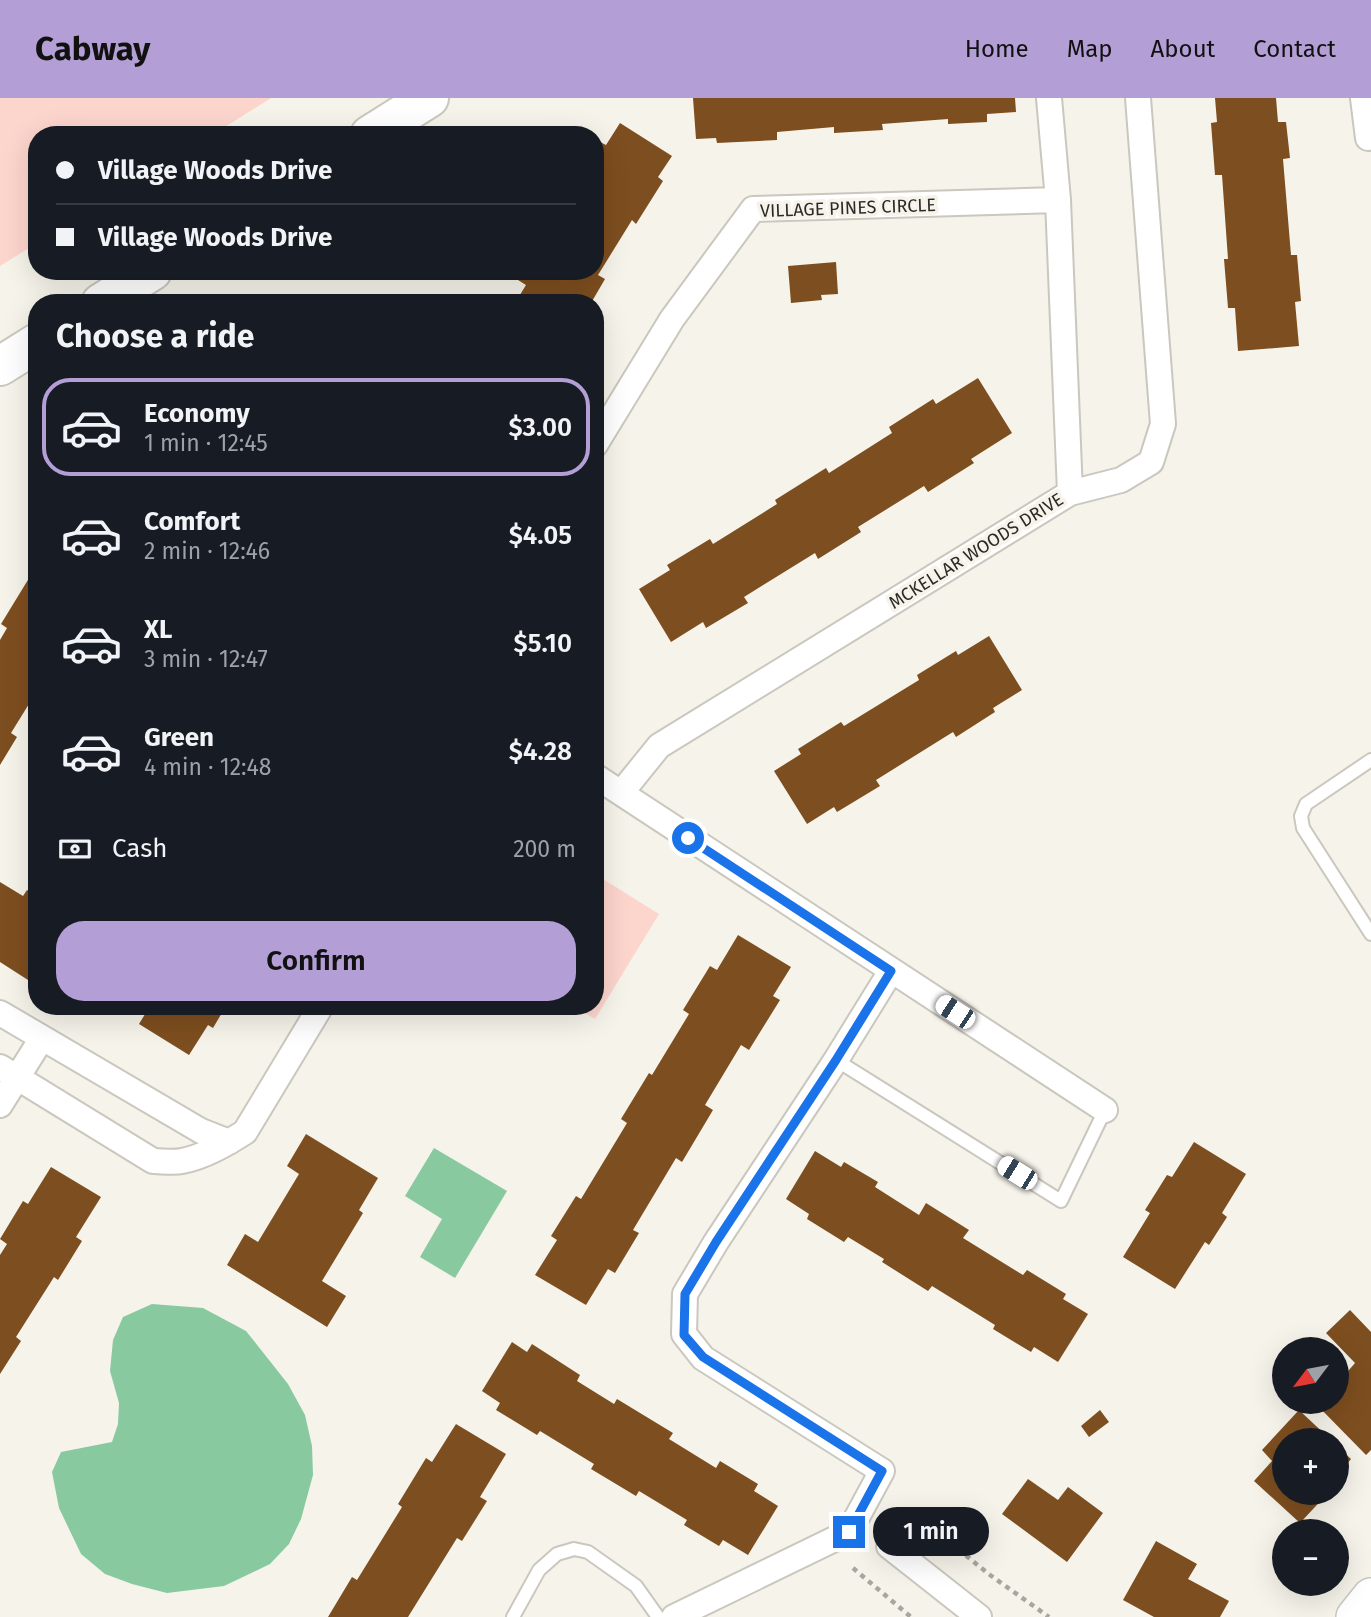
<!DOCTYPE html>
<meta charset="utf-8">
<style>
:root{--surface:#171b24;--page:#242831;--text:#f1f3f6;--muted:#9ea1a6;--line:#363941;--accent:#b39ed6}
body{margin:0;font-family:"Fira Sans",sans-serif;background:var(--page);color:var(--text);height:100vh;display:flex;flex-direction:column;font-size:26px;white-space:nowrap}
*{box-sizing:border-box;margin:0}
p{font-size:23px;color:var(--muted)}
.icon{flex:none;width:38px;height:38px;fill:none;stroke:currentColor;stroke-width:2;stroke-linecap:round;stroke-linejoin:round}
.map{position:relative;flex:1;overflow:hidden}
.drawer{position:absolute;left:28px;top:196px;width:576px;height:721px;display:flex;flex-direction:column;background:var(--surface);border-radius:28px;box-shadow:0 7px 28px #0002}
.drawer>*{flex:none}
.top-card{position:absolute;left:28px;top:28px;width:576px;height:154px;border-radius:28px;box-shadow:0 7px 28px #0002;display:grid;align-content:center;height:154px;padding:0 28px;background:var(--surface)}
.needle{width:46px;rotate:238deg}
.buttons{position:absolute;left:1272px;top:1239px;display:grid;gap:14px}
.buttons a{display:grid;place-items:center;width:77px;height:77px;border-radius:50%;background:var(--surface);box-shadow:0 7px 28px #0002;font-size:35px}
.end{position:absolute;width:32px;height:32px;margin:-16px;border:9px solid #1a73e8;background:#fff;box-shadow:0 0 0 4px #fff}
.from{border-radius:50%}
.bubble{position:absolute;height:49px;border-radius:24px;background:var(--surface);box-shadow:0 7px 28px #0002;font-size:23px;font-weight:600;line-height:49px;text-align:center}
.car{position:absolute;width:21px;height:42px;margin:-21px -10px;border-radius:9px;box-shadow:0 0 5px 2px #0007;background:linear-gradient(#fff 24%,#345 0 40%,#fff 0 76%,#345 0 86%,#fff 0)}
.top-card b{display:flex;align-items:center;gap:24px;height:66px;font-size:26px}
.top-card b+b{border-top:2px solid var(--line)}
.top-card i{width:18px;height:18px;background:var(--text)}
ul{padding:0;list-style:none}
li{display:flex;align-items:center;gap:21px;height:98px;margin:0 14px 10px;padding:0 14px;border:4px solid transparent;border-radius:28px}
li div{flex:1}
li b{display:block;font-size:26px}
li em{font-style:normal;font-weight:600}
li.active{border-color:var(--accent)}
li>.icon{width:63px;height:63px;stroke-width:1.5}
h2{padding:0 28px;font-size:32px;line-height:84px}
.pay{display:flex;align-items:center;gap:18px;height:77px;padding:0 28px;font-size:26px}
.pay p{margin-inline-start:auto}
.button{display:flex;gap:14px;margin-top:auto;padding:14px 28px}
.button a{flex:1;height:80px;border-radius:28px;background:var(--accent);color:#111;font-size:28px;font-weight:600;line-height:80px;text-align:center}
header{display:flex;align-items:center;gap:42px;box-sizing:border-box;height:98px;padding:0 35px;background:var(--accent);color:#111}
header strong{font-size:33px}
nav{display:flex;gap:38px;margin-inline-start:auto;font-size:24px}
.map>svg:first-child{display:block}
.green{fill:#fcd5cd}
.water{fill:#88c9a0}
.building{fill:#7d4e1f}
.lines{fill:none;stroke-linecap:round;stroke-linejoin:round}
.lane-casing{stroke:#cac7be;stroke-width:16}
.street-casing{stroke:#cac7be;stroke-width:28}
.secondary-casing{stroke:#cac7be;stroke-width:40}
.primary-casing{stroke:#cac7be;stroke-width:42}
.path{stroke:#a8a69f;stroke-width:4.5;stroke-dasharray:5 5;stroke-linecap:butt}
.lane{stroke:#fff;stroke-width:12}
.street{stroke:#fff;stroke-width:24}
.secondary{stroke:#fff;stroke-width:37}
.primary{stroke:#fff;stroke-width:38}
.route{stroke:#1a73e8;stroke-width:9}
.labels{text-anchor:middle;dominant-baseline:central;stroke-width:7;stroke-linejoin:round;paint-order:stroke}
.street-label{font-size:18px;fill:#2b2a27;stroke:#f6f3ea}
</style>
<header>
<strong>Cabway</strong>
<nav><a>Home</a><a>Map</a><a>About</a><a>Contact</a></nav>
</header>
<div class="map">
<svg width="1371" height="1519" viewBox="0 0 1371 1519">
<rect width="100%" height="100%" fill="#f6f3ea"/>
<path class="green" d="M 0,0 L 271,0 L 212,37 L 37,37 L 37,145 L 0,168 Z
M 595,776 L 659,816 L 595,921 L 573,908 L 595,908 Z"/>
<path class="water" d="M 434,1050 L 507,1093 L 455,1180 L 420,1159 L 442,1121 L 405,1098 Z
M 152,1206 L 203,1210 L 246,1233 L 288,1286 L 305,1317 L 312,1348 L 313,1377 L 301,1421 L 289,1446 L 270,1466 L 224,1488 L 167,1495 L 132,1486 L 105,1476 L 81,1456 L 59,1410 L 52,1374 L 61,1354 L 112,1344 L 118,1326 L 119,1305 L 110,1273 L 113,1242 L 123,1219 Z"/>
<path class="building" d="M 693,0 L 1015,0 L 1016,14 L 987,16 L 987,24 L 948,26 L 948,21 L 882,26 L 883,32 L 834,35 L 834,29 L 777,34 L 777,42 L 717,45 L 716,40 L 696,41 Z
M 1215,0 L 1276,0 L 1278,24 L 1286,24 L 1290,60 L 1283,61 L 1291,157 L 1297,157 L 1301,203 L 1295,204 L 1299,248 L 1238,253 L 1235,210 L 1228,210 L 1224,161 L 1228,161 L 1222,77 L 1215,77 L 1211,25 L 1217,24 Z
M 620,25 L 672,58 L 658,79 L 663,83 L 636,126 L 632,122 L 598,177 L 605,181 L 591,205 L 515,205 L 526,187 L 518,182 L 523,173 L 595,173 L 595,51 L 600,44 L 606,47 Z
M 836,164 L 838,196 L 821,197 L 822,202 L 791,205 L 788,168 Z
M 978,280 L 1012,335 L 971,361 L 974,365 L 928,394 L 924,388 L 858,429 L 861,434 L 818,461 L 815,455 L 744,499 L 748,505 L 706,530 L 703,524 L 671,544 L 639,491 L 670,472 L 667,467 L 710,441 L 713,446 L 777,406 L 775,402 L 826,370 L 829,375 L 892,335 L 889,329 L 933,301 L 936,306 Z
M 34,472 L 37,474 L 37,593 L 11,635 L 17,639 L 0,667 L 0,542 L 7,530 L 1,526 Z
M 989,538 L 1022,592 L 993,610 L 995,614 L 956,639 L 953,634 L 876,682 L 880,688 L 837,714 L 834,709 L 807,726 L 774,673 L 801,656 L 798,651 L 841,624 L 844,628 L 919,582 L 917,577 L 956,553 L 958,557 Z
M 0,784 L 23,798 L 27,792 L 37,798 L 37,880 L 30,876 L 28,882 L 0,864 Z
M 738,837 L 791,869 L 773,898 L 780,902 L 749,952 L 741,947 L 705,1007 L 713,1012 L 682,1064 L 676,1060 L 633,1132 L 639,1135 L 615,1175 L 608,1171 L 586,1207 L 535,1177 L 557,1142 L 551,1138 L 576,1098 L 581,1101 L 627,1025 L 621,1021 L 649,975 L 652,977 L 689,916 L 683,912 L 710,868 L 717,872 Z
M 150,908 L 226,908 L 213,930 L 208,927 L 189,957 L 139,926 Z
M 306,1036 L 378,1080 L 359,1112 L 363,1115 L 322,1183 L 346,1198 L 327,1229 L 227,1167 L 245,1136 L 258,1144 L 299,1076 L 287,1068 Z
M 1194,1044 L 1246,1076 L 1222,1115 L 1227,1119 L 1209,1147 L 1205,1144 L 1175,1191 L 1123,1159 L 1150,1115 L 1145,1112 L 1167,1077 L 1172,1079 Z
M 815,1053 L 841,1069 L 844,1064 L 878,1084 L 875,1089 L 919,1117 L 926,1105 L 969,1132 L 963,1140 L 1023,1177 L 1027,1172 L 1066,1196 L 1063,1201 L 1088,1216 L 1058,1264 L 1034,1249 L 1031,1254 L 993,1231 L 995,1227 L 932,1188 L 928,1193 L 882,1164 L 884,1161 L 848,1139 L 844,1144 L 807,1121 L 809,1116 L 786,1101 Z
M 51,1069 L 101,1099 L 76,1139 L 82,1143 L 58,1182 L 54,1179 L 16,1239 L 21,1243 L 0,1276 L 0,1157 L 7,1146 L 0,1141 L 23,1103 L 28,1106 Z
M 1350,1212 L 1371,1234 L 1371,1352 L 1366,1357 L 1316,1306 L 1318,1304 L 1337,1304 L 1337,1286 L 1355,1265 L 1326,1235 Z
M 512,1244 L 527,1254 L 532,1246 L 580,1277 L 577,1283 L 614,1306 L 617,1301 L 673,1335 L 669,1341 L 716,1370 L 720,1363 L 758,1386 L 754,1393 L 778,1408 L 748,1457 L 723,1442 L 719,1448 L 684,1427 L 687,1422 L 639,1393 L 636,1398 L 591,1371 L 594,1366 L 540,1333 L 537,1337 L 496,1312 L 500,1305 L 482,1293 Z
M 1100,1312 L 1109,1324 L 1089,1339 L 1081,1328 Z
M 1299,1312 L 1331,1342 L 1284,1342 L 1284,1395 L 1328,1395 L 1300,1425 L 1254,1383 L 1272,1363 L 1262,1352 Z
M 456,1326 L 506,1356 L 480,1399 L 487,1403 L 462,1443 L 457,1440 L 408,1519 L 328,1519 L 352,1479 L 357,1482 L 402,1409 L 398,1406 L 426,1360 L 432,1364 Z
M 1337,1348 L 1351,1361 L 1339,1376 L 1343,1379 L 1337,1385 Z
M 1028,1381 L 1058,1402 L 1068,1389 L 1103,1415 L 1067,1464 L 1002,1416 Z
M 1156,1443 L 1197,1466 L 1188,1481 L 1229,1503 L 1220,1519 L 1154,1519 L 1123,1502 Z"/>
<g class="lines">
<g class="lane-casing">
<path id="lane" d="M 1371,662 L 1306,706 L 1301,718 L 1303,730 L 1371,836
M 836,962 L 1061,1103 L 1105,1012
M 513,1519 L 539,1472 L 557,1456 L 574,1451 L 588,1454 L 636,1488 L 658,1519"/>
</g>
<g class="street-casing">
<path id="street" d="M 1363,0 L 1368,40 L 1371,38
M 595,347 L 672,221 L 753,111 L 1058,102
M 1070,395 L 1121,382 L 1151,364 L 1163,326 L 1138,0
M 595,678 L 1105,1012
M 621,695 L 659,648 L 1070,395 L 1058,102 L 1049,0
M 0,915 L 201,1033 L 229,1044
M 0,969 L 153,1063 C 162,1063 173,1065 182,1063 C 204,1059 226,1046 245,1034 L 321,908
M 0,1007 L 42,940
M 889,1448 L 979,1519
M 674,1519 L 849,1434 L 882,1373 L 703,1260 L 684,1236 L 685,1196 L 716,1144 L 836,962 L 891,873"/>
</g>
<g class="secondary-casing">
<path id="secondary" d="M 1355,1519 L 1371,1499"/>
</g>
<g class="primary-casing">
<path id="primary" d="M 370,37 L 429,0
M 101,205 L 152,173
M 0,268 L 37,245"/>
</g>
<path class="path" d="M 927,1426 L 990,1477 L 1049,1519
M 853,1470 L 911,1519"/>
<use href="#lane" class="lane"/>
<use href="#street" class="street"/>
<use href="#secondary" class="secondary"/>
<use href="#primary" class="primary"/>
</g>
<g class="lines">
<path class="route" d="M 688,740 L 891,873 L 836,962 L 716,1144 L 685,1196 L 684,1237 L 703,1259 L 882,1373 L 849,1434"/>
</g>
<g class="labels">
<g class="street-label">
<text transform="translate(848 110) rotate(-2)">VILLAGE PINES CIRCLE</text>
<text transform="translate(976 453) rotate(-32)">MCKELLAR WOODS DRIVE</text>
</g>
</g>
</svg>
<div class="buttons">
<a><svg class="needle" viewBox="-14 -14 28 28"><path d="M0-13l5 13h-10z" fill="#e53935"/><path d="M0 13l5-13h-10z" fill="#9ea1a6"/></svg></a>
<a>+</a>
<a>−</a>
</div>
<i class="end from" style="left:688px;top:740px"></i>
<i class="end" style="left:849px;top:1434px"></i>
<div class="bubble" style="left:873px;top:1409px;width:116px">1 min</div>
<i class="car" style="left:955px;top:914px;rotate:303deg"></i>
<i class="car" style="left:1017px;top:1075px;rotate:302deg"></i>
<div class="top-card">
<b><i class="from"></i>Village Woods Drive</b>
<b><i></i>Village Woods Drive</b>
</div>
<section class="drawer">
<h2>Choose a ride</h2>
<ul>
<li class="active"><svg class="icon" aria-label="car" viewBox="0 0 24 24"><path d="M5 17H2v-5l4-1 3-4h7l3 4 3 1v5h-3M9 17h6M6 11h13"/><circle cx="7" cy="17" r="2"/><circle cx="17" cy="17" r="2"/></svg><div><b>Economy</b><p>1 min · 12:45</p></div><em>$3.00</em></li>
<li><svg class="icon" aria-label="car" viewBox="0 0 24 24"><path d="M5 17H2v-5l4-1 3-4h7l3 4 3 1v5h-3M9 17h6M6 11h13"/><circle cx="7" cy="17" r="2"/><circle cx="17" cy="17" r="2"/></svg><div><b>Comfort</b><p>2 min · 12:46</p></div><em>$4.05</em></li>
<li><svg class="icon" aria-label="car" viewBox="0 0 24 24"><path d="M5 17H2v-5l4-1 3-4h7l3 4 3 1v5h-3M9 17h6M6 11h13"/><circle cx="7" cy="17" r="2"/><circle cx="17" cy="17" r="2"/></svg><div><b>XL</b><p>3 min · 12:47</p></div><em>$5.10</em></li>
<li><svg class="icon" aria-label="car" viewBox="0 0 24 24"><path d="M5 17H2v-5l4-1 3-4h7l3 4 3 1v5h-3M9 17h6M6 11h13"/><circle cx="7" cy="17" r="2"/><circle cx="17" cy="17" r="2"/></svg><div><b>Green</b><p>4 min · 12:48</p></div><em>$4.28</em></li>
</ul>
<div class="pay"><svg class="icon" aria-label="cash" viewBox="0 0 24 24"><path d="M3 7h18v10H3z"/><circle cx="12" cy="12" r="2"/></svg>Cash<p>200 m</p></div>
<div class="button"><a>Confirm</a></div>
</section>
</div>
